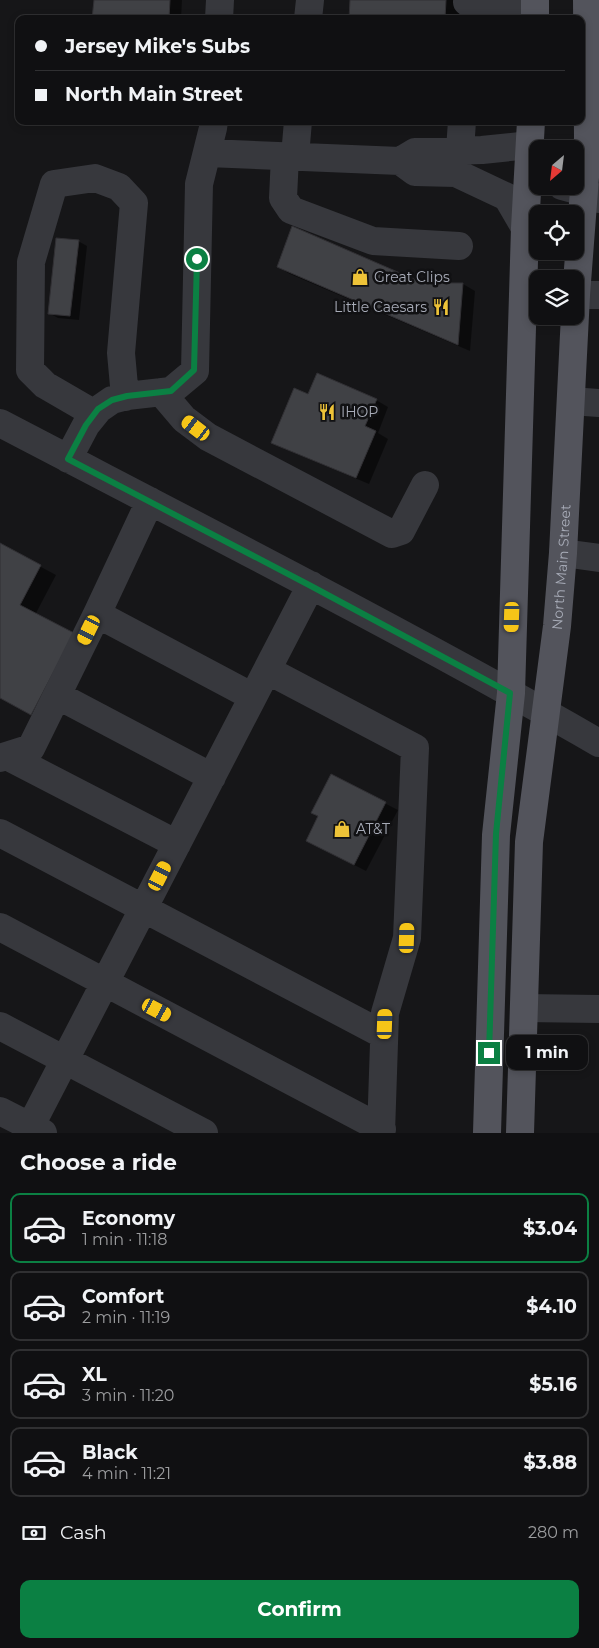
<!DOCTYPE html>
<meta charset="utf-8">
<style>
:root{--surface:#101012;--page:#19191b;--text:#f1f3f6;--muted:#9c9d9f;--line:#303032;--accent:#0b8043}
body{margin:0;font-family:Montserrat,sans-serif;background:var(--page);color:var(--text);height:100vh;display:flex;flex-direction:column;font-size:19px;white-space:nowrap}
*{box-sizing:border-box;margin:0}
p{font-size:16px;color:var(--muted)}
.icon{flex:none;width:28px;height:28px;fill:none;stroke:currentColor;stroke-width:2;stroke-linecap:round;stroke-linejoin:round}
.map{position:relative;height:1133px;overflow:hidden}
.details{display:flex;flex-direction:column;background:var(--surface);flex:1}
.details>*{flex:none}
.top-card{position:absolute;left:15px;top:15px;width:570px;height:110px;border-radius:10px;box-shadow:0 2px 8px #0003,0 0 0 1px var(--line);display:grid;align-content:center;height:110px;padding:0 20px;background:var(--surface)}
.needle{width:32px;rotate:208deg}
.buttons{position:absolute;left:529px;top:140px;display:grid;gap:10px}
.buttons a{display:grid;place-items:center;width:55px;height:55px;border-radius:10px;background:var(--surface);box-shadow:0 2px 8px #0003,0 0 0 1px var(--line);font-size:25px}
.end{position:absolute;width:22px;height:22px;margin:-11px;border:6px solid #0b8043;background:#fff;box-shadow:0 0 0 2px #fff}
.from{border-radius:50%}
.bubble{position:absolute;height:35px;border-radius:10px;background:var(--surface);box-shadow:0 2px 8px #0003,0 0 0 1px var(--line);font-size:16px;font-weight:700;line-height:35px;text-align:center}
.car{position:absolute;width:15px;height:30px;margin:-15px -8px;border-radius:6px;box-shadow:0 0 4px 1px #0007;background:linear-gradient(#f5c518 24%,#345 0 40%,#f5c518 0 76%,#345 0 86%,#f5c518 0)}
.top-card b{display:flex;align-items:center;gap:18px;height:48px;font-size:19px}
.top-card b+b{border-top:1px solid var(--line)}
.top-card i{width:12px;height:12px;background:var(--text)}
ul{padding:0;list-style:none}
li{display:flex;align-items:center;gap:15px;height:70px;margin:0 10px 8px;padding:0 10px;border:2px solid var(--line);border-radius:10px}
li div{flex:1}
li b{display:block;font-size:19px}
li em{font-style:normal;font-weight:700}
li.active{border-color:var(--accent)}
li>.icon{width:45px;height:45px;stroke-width:1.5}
h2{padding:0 20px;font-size:22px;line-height:60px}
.pay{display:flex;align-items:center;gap:12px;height:55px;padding:0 20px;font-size:19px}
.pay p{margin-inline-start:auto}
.button{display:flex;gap:10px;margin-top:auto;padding:10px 20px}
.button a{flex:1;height:58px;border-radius:10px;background:var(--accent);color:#fff;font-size:20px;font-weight:700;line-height:58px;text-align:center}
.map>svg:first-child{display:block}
.shadow{fill:#0007}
.building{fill:#404145;stroke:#313034}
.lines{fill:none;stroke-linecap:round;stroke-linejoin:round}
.minor{stroke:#37383d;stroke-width:28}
.major{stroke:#53545c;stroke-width:28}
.route{stroke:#0b8043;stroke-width:6}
.labels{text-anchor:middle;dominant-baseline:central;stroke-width:5;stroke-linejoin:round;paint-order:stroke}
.poi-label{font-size:14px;fill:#a8acb8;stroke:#111113;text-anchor:start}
.street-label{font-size:14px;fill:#a8acb8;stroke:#111113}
</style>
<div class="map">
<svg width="599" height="1133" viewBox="0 0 599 1133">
<rect width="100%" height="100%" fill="#161618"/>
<path class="shadow" d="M 95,0 L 182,0 L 181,19 L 94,19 Z
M 351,0 L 461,0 L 460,19 L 350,19 Z
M 78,241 L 87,246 L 79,320 L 58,318 L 49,313 Z
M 278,267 L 423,284 L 463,284 L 475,291 L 470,351 L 290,274 Z
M 309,396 L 376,400 L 388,407 L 378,433 L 388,439 L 369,484 L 285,449 L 273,442 Z
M 0,545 L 56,575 L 35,615 L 73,635 L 47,722 L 0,698 Z
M 331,776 L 398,810 L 366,871 L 319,847 L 320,816 Z"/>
<path class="building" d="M 94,0 L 170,0 L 169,19 L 92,19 Z
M 350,0 L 446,0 L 445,19 L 349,19 Z
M 292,226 L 423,283 L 463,283 L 458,345 L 277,267 Z
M 56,238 L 79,240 L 70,316 L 48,314 Z
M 317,373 L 377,399 L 365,426 L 376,431 L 356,478 L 271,443 L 294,388 L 308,394 Z
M 0,543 L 41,565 L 20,605 L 74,633 L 31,715 L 0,698 Z
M 331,774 L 386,802 L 354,865 L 306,841 L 318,816 L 311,813 Z"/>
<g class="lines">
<path class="minor" d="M 467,2 L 535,1
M 219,19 L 220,0
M 308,19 L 310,0
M 460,150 L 462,121
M 208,153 L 400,161 L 415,172 L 456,173 L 507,197 L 525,228
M 285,156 L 283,198 L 291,210 L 373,241 L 459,246
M 295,156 L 298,121
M 400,161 L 415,152 L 482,150 L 530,145
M 562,186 L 584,192 L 599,199
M 576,295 L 599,295
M 161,392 L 184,419 L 208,437 L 392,534 L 401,531 L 425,485
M 571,401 L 599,403
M 95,414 L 45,385 L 30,370 L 31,262 L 54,184 L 95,178 L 119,187 L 134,203 L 121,353 L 125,397
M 0,423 C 201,528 403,631 599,743
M 68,459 L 86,425 L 99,409 L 112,400 L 127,396 L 171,391 L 195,371 L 199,184 L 213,128 L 214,121
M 563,553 L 599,558
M 97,614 L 253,697
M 267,670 L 415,748 L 407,938 L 385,1013 L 381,1133
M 57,695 L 212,777
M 7,756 L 177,844
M 0,758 L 31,748 L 97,614 L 150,501
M 0,833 L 384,1035
M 0,927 L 382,1129
M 524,1008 L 599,1009
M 0,1026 L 204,1133
M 0,1111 L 43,1133
M 27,1133 L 311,585"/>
<g class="major">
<path d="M 535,19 L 535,0"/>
<path d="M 487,1133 L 496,835 L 511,693 L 525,228 L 531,121"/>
<path id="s1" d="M 520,1133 L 529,842 L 557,626 L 563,553 L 576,295 L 588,138 L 587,0"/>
</g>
</g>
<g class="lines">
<path class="route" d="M 197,259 L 194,370 L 171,391 L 127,396 L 112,400 L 98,409 L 86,425 L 68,459 L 311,586 L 510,693 L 496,834 L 489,1053"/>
</g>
<defs>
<g id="shop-bare" transform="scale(1.35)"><path d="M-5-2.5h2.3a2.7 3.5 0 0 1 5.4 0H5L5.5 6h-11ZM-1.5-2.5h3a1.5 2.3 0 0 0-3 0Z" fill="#eec338" stroke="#111113" stroke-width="2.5" paint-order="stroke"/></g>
<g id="restaurant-bare" transform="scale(1.35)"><path d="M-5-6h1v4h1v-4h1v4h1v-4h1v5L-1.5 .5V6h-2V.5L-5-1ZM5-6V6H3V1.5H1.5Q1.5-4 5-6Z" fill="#eec338" stroke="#111113" stroke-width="2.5" paint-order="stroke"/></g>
</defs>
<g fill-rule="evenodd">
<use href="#shop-bare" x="360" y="277"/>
<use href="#restaurant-bare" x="441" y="307"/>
<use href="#restaurant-bare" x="327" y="412"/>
<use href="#shop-bare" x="342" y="829"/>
</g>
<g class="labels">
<g class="poi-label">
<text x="374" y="277">Great Clips</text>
<text x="427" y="307" text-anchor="end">Little Caesars</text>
<text x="341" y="412">IHOP</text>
<text x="356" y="829">AT&amp;T</text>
</g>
<g class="street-label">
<text stroke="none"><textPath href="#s1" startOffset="568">North Main Street</textPath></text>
</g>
</g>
</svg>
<div class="buttons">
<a><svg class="needle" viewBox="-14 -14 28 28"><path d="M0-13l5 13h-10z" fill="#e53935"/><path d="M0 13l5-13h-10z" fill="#9c9d9f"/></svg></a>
<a><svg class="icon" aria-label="locate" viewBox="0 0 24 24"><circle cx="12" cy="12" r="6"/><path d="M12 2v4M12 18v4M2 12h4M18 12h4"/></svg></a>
<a><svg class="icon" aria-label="layers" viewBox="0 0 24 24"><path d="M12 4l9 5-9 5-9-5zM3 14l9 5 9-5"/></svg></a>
</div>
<i class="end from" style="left:197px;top:259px"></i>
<i class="end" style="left:489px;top:1053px"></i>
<div class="bubble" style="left:506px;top:1035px;width:82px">1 min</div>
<i class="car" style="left:196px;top:428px;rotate:307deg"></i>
<i class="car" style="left:512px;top:617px;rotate:182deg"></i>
<i class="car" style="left:89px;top:630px;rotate:206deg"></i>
<i class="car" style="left:160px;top:876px;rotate:27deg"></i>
<i class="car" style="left:407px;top:938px;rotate:2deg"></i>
<i class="car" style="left:157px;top:1010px;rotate:118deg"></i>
<i class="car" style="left:385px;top:1024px;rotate:2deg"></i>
<div class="top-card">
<b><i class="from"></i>Jersey Mike's Subs</b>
<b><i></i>North Main Street</b>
</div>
</div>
<section class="details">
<h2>Choose a ride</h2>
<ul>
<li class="active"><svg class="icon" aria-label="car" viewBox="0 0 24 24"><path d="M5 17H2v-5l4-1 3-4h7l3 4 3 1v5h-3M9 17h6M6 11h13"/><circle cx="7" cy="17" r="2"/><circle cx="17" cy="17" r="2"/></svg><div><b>Economy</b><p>1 min · 11:18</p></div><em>$3.04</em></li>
<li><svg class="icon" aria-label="car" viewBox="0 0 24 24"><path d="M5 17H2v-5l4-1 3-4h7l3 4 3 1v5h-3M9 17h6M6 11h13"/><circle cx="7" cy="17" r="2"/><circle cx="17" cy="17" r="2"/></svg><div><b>Comfort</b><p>2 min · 11:19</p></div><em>$4.10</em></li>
<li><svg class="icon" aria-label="car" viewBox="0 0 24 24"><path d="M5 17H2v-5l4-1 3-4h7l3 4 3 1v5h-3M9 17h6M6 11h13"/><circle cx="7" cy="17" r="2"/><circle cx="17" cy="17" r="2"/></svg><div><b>XL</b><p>3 min · 11:20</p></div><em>$5.16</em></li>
<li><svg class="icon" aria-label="car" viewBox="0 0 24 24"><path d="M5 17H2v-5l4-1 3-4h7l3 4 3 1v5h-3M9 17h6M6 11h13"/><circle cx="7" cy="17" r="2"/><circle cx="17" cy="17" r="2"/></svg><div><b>Black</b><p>4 min · 11:21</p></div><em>$3.88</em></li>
</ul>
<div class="pay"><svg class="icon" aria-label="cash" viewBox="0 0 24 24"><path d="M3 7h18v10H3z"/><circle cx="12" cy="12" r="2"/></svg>Cash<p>280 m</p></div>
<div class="button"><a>Confirm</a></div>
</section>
